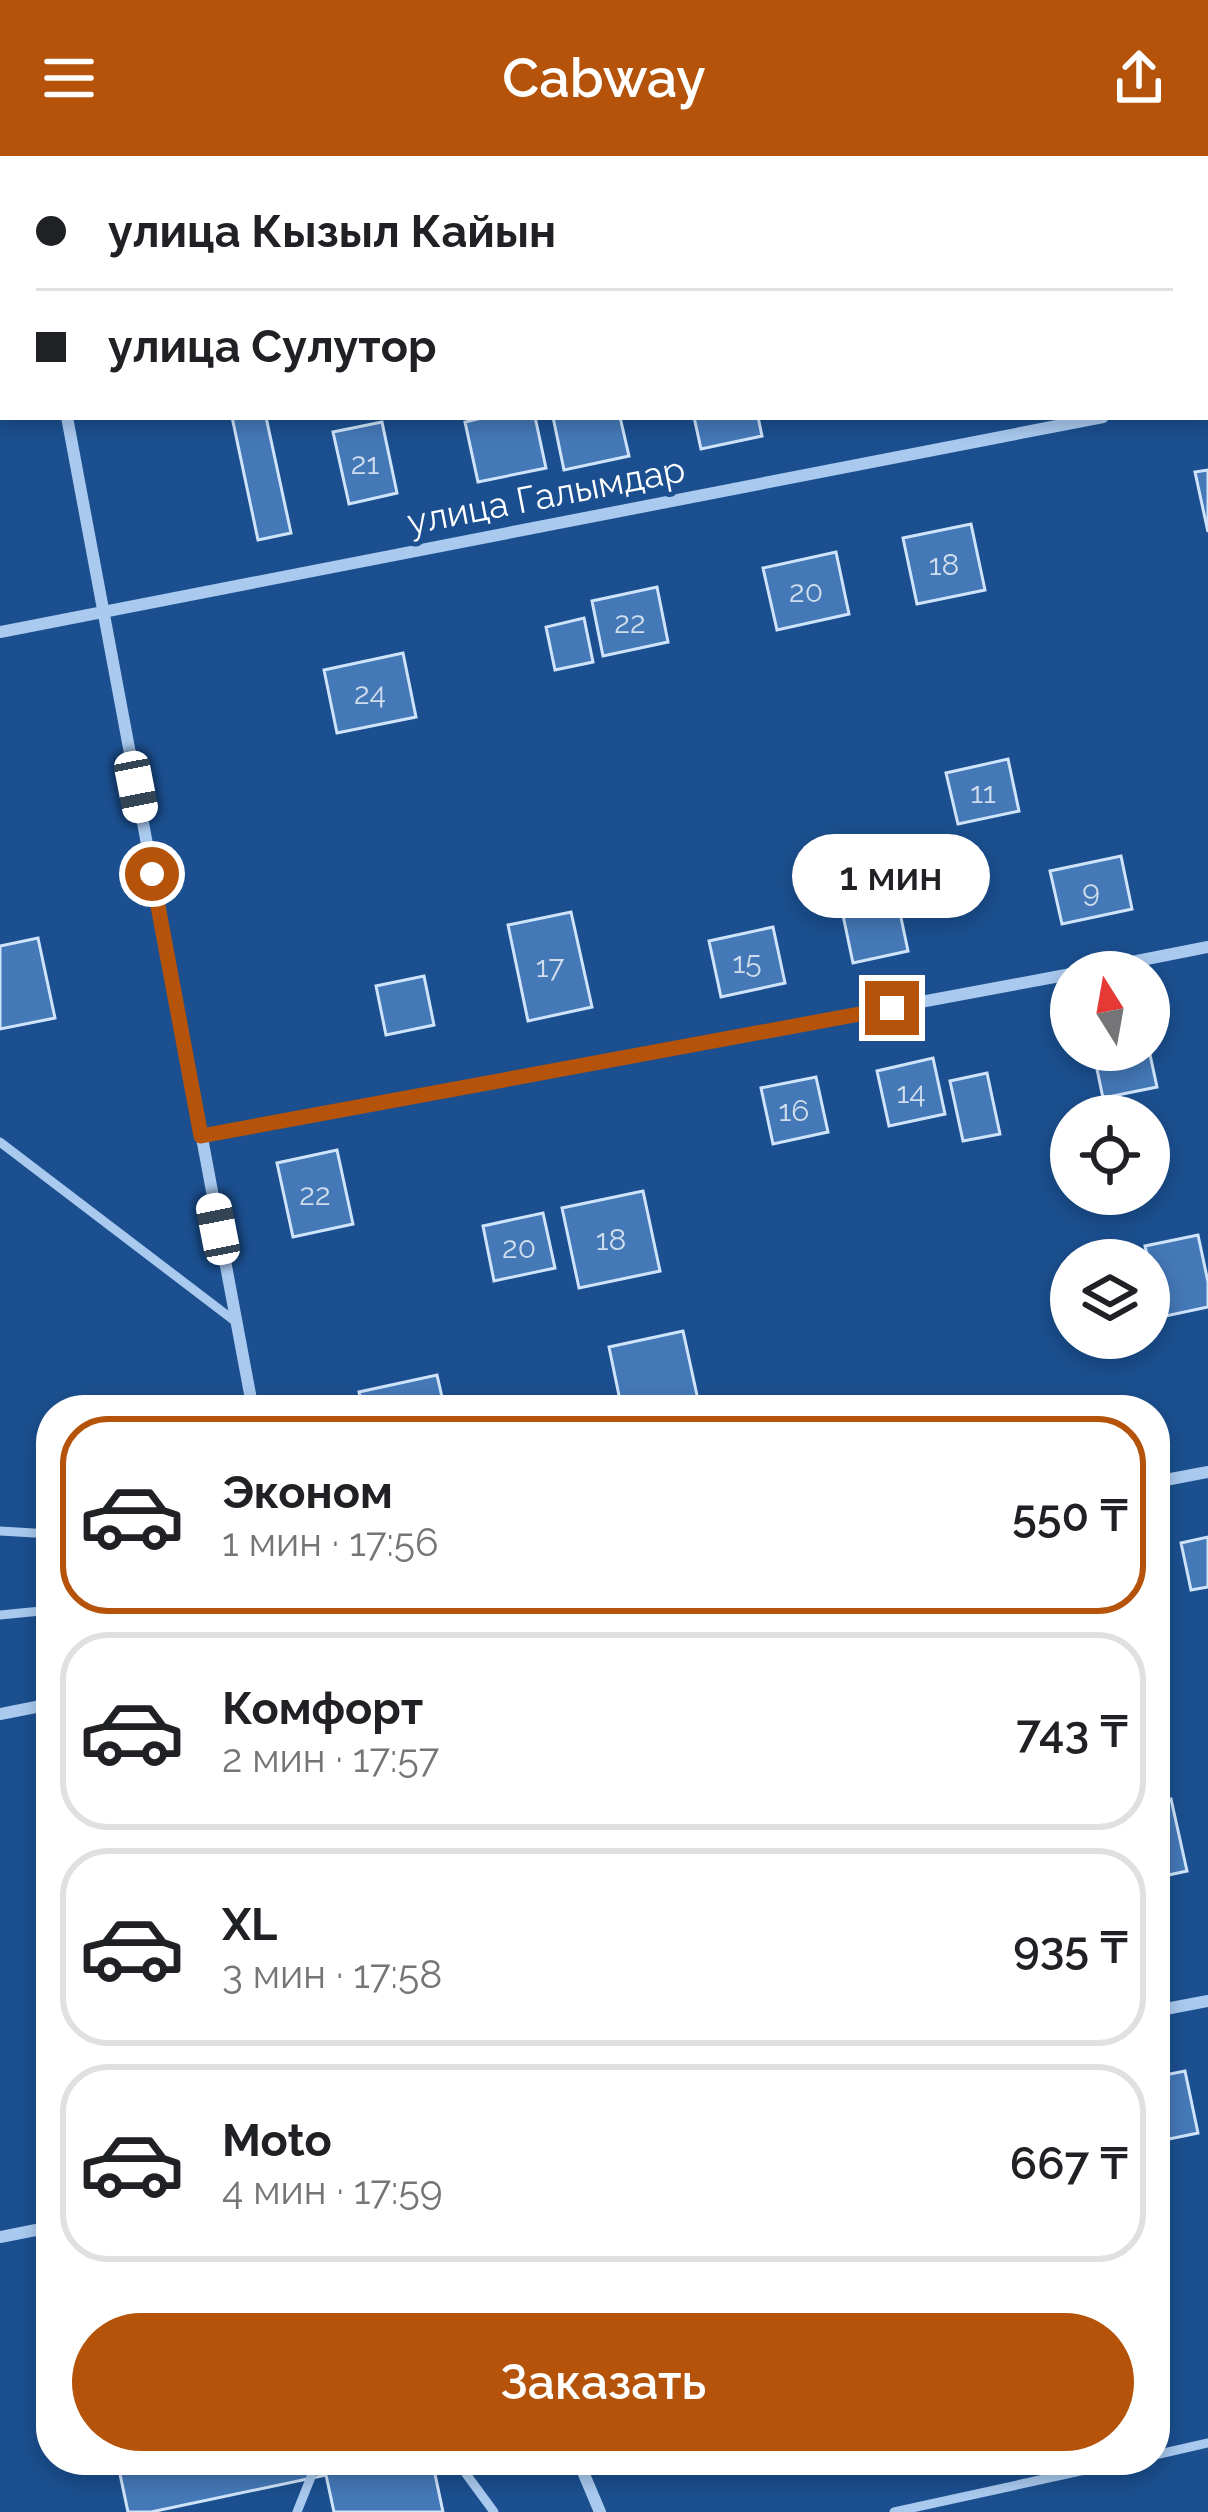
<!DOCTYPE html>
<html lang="ru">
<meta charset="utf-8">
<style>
:root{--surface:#fff;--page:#f2f2f2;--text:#202124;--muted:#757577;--line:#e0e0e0;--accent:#b45309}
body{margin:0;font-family:Raleway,sans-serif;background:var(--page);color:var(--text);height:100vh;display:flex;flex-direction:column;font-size:45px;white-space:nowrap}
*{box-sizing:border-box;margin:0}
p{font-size:39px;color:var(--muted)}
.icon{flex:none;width:66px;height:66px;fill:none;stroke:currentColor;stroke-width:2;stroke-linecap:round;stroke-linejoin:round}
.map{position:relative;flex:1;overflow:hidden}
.sheet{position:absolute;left:36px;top:1239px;width:1134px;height:1080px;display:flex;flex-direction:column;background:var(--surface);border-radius:48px;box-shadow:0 6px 18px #0003}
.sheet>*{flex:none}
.hud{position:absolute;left:0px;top:0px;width:1209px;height:264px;box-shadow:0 6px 18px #0003;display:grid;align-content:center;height:264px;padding:0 36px;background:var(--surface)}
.needle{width:78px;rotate:349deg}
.tools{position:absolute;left:1050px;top:795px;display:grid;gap:24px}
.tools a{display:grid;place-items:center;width:120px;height:120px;border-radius:50%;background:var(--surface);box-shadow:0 6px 18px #0003;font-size:60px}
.end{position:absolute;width:54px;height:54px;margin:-27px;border:15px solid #b45309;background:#fff;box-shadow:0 0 0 6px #fff}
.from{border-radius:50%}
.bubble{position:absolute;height:84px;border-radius:42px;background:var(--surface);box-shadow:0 6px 18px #0003;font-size:39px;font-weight:600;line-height:84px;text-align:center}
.car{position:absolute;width:36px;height:72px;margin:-36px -18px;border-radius:15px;box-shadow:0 0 9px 3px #0007;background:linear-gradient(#fff 24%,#345 0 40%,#fff 0 76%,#345 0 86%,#fff 0)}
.hud b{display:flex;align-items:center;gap:42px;height:114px;font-size:45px}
.hud b+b{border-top:3px solid var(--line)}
.hud i{width:30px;height:30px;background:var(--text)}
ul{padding:21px 0 0;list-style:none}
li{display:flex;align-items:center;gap:36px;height:198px;margin:0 24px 18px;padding:0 12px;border:6px solid var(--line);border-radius:48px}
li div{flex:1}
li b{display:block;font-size:45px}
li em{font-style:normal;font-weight:600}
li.selected{border-color:var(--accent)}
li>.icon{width:108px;height:108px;stroke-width:1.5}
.button{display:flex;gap:24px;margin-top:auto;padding:24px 36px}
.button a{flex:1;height:138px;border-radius:72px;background:var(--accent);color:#fff;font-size:48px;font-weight:600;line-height:138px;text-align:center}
header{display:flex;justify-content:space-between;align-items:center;height:156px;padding:0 36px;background:var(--accent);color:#fff;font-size:54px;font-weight:600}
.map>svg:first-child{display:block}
.building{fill:#4478b7;stroke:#cfe3fa;stroke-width:3}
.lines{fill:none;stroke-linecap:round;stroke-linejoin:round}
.lane{stroke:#a9c9ee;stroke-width:9}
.street{stroke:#a9c9ee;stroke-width:12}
.route{stroke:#b45309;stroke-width:15}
.labels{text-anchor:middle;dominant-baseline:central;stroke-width:10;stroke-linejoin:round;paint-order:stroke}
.number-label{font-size:30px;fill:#d0dded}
.street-label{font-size:36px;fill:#fff;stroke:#1b4f8f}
</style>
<header><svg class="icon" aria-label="menu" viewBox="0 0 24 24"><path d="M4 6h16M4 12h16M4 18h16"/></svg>Cabway<svg class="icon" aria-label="share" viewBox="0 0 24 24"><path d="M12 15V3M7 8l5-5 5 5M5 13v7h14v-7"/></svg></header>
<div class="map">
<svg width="1208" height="2356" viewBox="0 0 1208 2356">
<rect width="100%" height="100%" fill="#1b4f8f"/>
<path class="building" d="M 221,0 L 295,0 L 296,3 L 222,3 Z
M 232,261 L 266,261 L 291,377 L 258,384 Z
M 486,261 L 535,261 L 546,312 L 478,326 L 465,266 Z
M 553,261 L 620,261 L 629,300 L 564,314 Z
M 694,261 L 758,261 L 762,280 L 701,293 Z
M 382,266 L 397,337 L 349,348 L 333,276 Z
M 1208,314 L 1208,376 L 1195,316 Z
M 971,368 L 985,434 L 917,448 L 903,382 Z
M 836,396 L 849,458 L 777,474 L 763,412 Z
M 657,431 L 668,486 L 603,500 L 592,445 Z
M 584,462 L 593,506 L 555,514 L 546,471 Z
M 403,497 L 416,561 L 337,577 L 324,514 Z
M 1008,603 L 1019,655 L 958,668 L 946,617 Z
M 1121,700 L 1132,753 L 1062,768 L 1050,715 Z
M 895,733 L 908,795 L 853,807 L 840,745 Z
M 571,756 L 592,851 L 528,865 L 508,769 Z
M 773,771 L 785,827 L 721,841 L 709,785 Z
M 38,782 L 55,862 L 0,873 L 0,790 Z
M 424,820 L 434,869 L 386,879 L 376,830 Z
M 1093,894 L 1149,894 L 1157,931 L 1103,942 Z
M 933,902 L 945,958 L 889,970 L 877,915 Z
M 987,917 L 1000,978 L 963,985 L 950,925 Z
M 816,921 L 828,976 L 773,988 L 761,932 Z
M 337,994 L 353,1068 L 293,1081 L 277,1007 Z
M 643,1035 L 660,1115 L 579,1132 L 562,1052 Z
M 543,1057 L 555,1112 L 494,1125 L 483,1070 Z
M 1198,1079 L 1208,1126 L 1208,1151 L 1161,1161 L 1145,1090 Z
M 683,1175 L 700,1253 L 622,1254 L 609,1191 Z
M 437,1219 L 445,1254 L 363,1254 L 359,1236 Z
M 1208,1381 L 1208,1431 L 1191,1434 L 1181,1387 Z
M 1171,1643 L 1187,1715 L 1155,1722 L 1155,1646 Z
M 1185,1915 L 1198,1977 L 1155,1986 L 1155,1921 Z
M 117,2304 L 432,2304 L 443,2356 L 334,2356 L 326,2319 L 151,2356 L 128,2356 Z"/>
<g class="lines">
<path class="lane" d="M 0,986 L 236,1166
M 0,1375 L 51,1378
M 0,1459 L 51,1454
M 1155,2299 L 1208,2287
M 444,2304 L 461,2311 L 494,2356
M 297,2356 L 311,2321
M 894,2356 L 1131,2304"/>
<path class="street" d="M 18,0 L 19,3
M 1206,241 L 1208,241
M 67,261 L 253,1254
M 0,476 L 1103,261
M 1081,816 L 1208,791
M 201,980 L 1071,818
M 1155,1326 L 1208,1316
M 0,1558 L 51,1548
M 1155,1855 L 1208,1845
M 0,2081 L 51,2071
M 578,2304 L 600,2356"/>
</g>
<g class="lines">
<path class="route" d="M 152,718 L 201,980 L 892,852"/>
</g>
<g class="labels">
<g class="number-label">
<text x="365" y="307">21</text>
<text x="944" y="408">18</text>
<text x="806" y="435">20</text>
<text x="630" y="466">22</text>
<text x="370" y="537">24</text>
<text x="983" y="636">11</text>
<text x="1091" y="734">9</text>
<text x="747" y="806">15</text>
<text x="550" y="810">17</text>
<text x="911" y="936">14</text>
<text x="794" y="954">16</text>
<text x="315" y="1038">22</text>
<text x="611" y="1083">18</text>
<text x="519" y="1091">20</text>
</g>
<g class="street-label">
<text transform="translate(546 339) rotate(-11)">улица Галымдар</text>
</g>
</g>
</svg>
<div class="tools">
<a><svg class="needle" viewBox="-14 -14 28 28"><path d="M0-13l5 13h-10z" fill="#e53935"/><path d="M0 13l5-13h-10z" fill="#757577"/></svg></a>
<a><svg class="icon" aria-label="locate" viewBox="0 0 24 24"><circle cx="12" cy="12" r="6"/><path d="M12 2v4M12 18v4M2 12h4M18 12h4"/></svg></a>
<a><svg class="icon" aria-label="layers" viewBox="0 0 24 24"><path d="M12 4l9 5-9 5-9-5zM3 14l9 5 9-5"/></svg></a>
</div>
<i class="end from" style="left:152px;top:718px"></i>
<i class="end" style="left:892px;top:852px"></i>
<div class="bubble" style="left:792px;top:678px;width:198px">1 мин</div>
<i class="car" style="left:136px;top:631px;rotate:169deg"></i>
<i class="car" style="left:218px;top:1073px;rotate:349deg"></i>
<div class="hud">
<b><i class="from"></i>улица Кызыл Кайын</b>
<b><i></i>улица Сулутор</b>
</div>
<section class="sheet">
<ul>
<li class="selected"><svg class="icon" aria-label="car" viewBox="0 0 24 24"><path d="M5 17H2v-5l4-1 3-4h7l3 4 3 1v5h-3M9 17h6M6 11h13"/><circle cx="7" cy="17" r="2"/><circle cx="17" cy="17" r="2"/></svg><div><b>Эконом</b><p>1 мин · 17:56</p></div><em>550 ₸</em></li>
<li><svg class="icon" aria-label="car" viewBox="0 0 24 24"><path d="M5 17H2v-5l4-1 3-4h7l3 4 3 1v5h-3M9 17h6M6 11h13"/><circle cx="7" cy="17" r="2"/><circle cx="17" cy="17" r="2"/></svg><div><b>Комфорт</b><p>2 мин · 17:57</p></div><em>743 ₸</em></li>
<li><svg class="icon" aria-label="car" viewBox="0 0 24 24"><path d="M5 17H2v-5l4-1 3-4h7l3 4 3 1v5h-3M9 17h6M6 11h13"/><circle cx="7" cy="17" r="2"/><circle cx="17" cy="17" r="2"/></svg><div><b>XL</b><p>3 мин · 17:58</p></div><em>935 ₸</em></li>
<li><svg class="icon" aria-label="car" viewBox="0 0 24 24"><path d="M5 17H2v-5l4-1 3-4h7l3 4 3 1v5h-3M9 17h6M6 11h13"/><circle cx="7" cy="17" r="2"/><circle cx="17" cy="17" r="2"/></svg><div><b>Moto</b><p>4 мин · 17:59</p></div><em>667 ₸</em></li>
</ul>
<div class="button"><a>Заказать</a></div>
</section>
</div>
